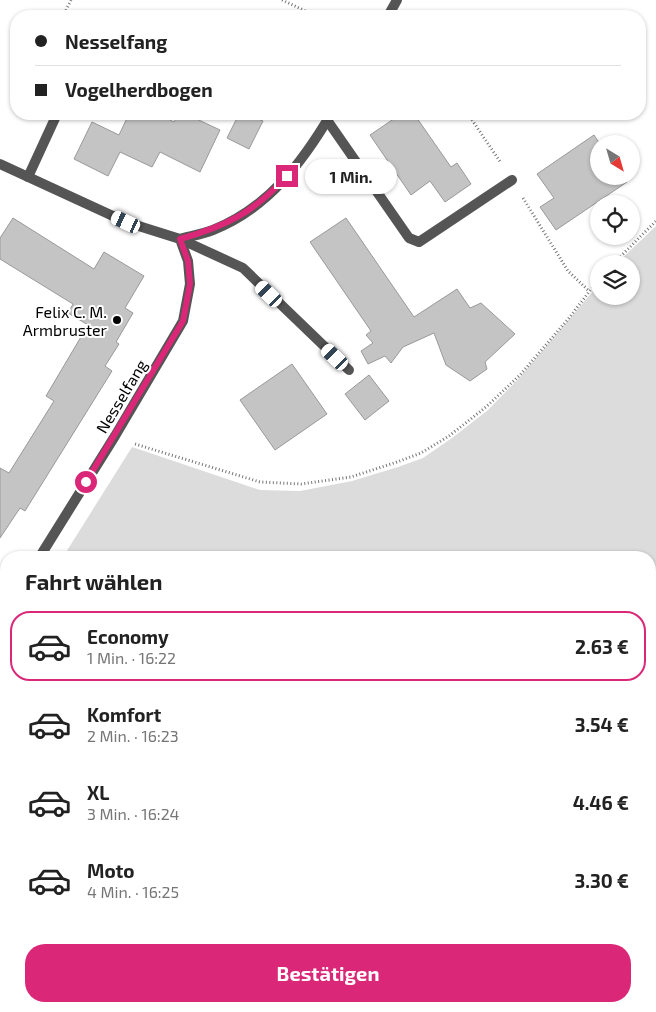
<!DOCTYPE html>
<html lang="de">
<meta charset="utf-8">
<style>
:root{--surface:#fff;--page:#f2f2f2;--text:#222;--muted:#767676;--line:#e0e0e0;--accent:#db2777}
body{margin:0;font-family:"Exo 2",sans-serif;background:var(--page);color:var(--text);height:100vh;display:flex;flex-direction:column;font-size:19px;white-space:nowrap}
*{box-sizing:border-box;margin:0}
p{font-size:16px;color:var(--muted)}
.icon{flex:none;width:28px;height:28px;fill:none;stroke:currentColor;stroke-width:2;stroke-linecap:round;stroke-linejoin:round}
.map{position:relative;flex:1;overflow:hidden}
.drawer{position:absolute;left:0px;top:551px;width:656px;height:461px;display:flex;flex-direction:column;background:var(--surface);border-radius:20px 20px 0 0;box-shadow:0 1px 4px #0004}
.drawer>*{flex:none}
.hud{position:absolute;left:10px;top:10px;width:636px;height:110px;border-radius:20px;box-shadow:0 1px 4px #0004;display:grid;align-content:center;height:110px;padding:0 25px;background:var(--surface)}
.needle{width:32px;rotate:143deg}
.tools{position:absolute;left:590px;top:135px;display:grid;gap:10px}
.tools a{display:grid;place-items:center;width:50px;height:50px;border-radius:50%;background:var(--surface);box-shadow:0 1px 4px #0004;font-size:25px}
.end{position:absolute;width:22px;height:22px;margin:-11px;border:6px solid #db2777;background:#fff;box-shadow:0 0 0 2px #fff}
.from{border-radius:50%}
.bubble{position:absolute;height:35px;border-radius:18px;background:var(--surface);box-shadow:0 1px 4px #0004;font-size:16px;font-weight:700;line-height:35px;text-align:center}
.car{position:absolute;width:15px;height:30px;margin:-15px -8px;border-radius:6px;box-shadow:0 0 4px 1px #0007;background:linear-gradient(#fff 24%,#345 0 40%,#fff 0 76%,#345 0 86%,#fff 0)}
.hud b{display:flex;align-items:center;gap:18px;height:48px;font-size:19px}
.hud b+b{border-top:1px solid var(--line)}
.hud i{width:12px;height:12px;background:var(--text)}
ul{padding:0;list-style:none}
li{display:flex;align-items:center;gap:15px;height:70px;margin:0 10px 8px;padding:0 15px;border:2px solid transparent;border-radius:20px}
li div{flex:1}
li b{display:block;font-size:19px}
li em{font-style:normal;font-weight:700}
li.active{border-color:var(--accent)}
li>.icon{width:45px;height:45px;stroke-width:1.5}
h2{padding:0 25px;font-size:22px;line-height:60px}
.action{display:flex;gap:10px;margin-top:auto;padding:10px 25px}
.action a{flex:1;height:58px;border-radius:20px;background:var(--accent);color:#fff;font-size:20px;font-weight:700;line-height:58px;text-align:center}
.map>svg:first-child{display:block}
.green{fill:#dcdcdc}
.building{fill:#c4c4c4;stroke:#999}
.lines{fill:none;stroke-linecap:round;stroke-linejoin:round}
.path{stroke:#777;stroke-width:3;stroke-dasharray:1 2.5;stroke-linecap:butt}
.lane{stroke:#555;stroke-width:10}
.street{stroke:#555;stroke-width:10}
.route{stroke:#db2777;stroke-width:6}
.poi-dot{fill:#000;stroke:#fff;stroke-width:2}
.labels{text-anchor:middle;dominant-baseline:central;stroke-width:4;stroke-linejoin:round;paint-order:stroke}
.poi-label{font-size:16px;fill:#000;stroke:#fff;text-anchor:end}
.street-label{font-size:16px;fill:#000;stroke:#fff}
</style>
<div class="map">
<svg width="656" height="1012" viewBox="0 0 656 1012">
<rect width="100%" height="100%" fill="#fff"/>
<path class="green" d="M 656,226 L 656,1012 L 0,1012 L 0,650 L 6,642 L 6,1006 L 650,1006 L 650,558 L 63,557 L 132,447 L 260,490 L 300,491 L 352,481 L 398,467 L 423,458 L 452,438 L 488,410 L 520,377 L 599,284 L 599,296 L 631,296 L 631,264 L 616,264 Z"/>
<path class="building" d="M 129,114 L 158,114 L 174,122 L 179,114 L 186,114 L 220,130 L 200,172 L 160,152 L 152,167 L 120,152 L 108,176 L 74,159 L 92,122 L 119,135 Z
M 239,114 L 247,114 L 263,121 L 249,149 L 227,138 Z
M 401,114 L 414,114 L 451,167 L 457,163 L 471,184 L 445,202 L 430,181 L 411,195 L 370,135 Z
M 594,135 L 600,144 L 599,144 L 599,176 L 623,176 L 627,182 L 556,230 L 540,207 L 554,198 L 537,174 Z
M 13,218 L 94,269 L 104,252 L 144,276 L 125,308 L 133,313 L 116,342 L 119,344 L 105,366 L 112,371 L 25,511 L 20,508 L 0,538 L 0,468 L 9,473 L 54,401 L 46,396 L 88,325 L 68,313 L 73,304 L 0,259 L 0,238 Z
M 346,218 L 414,317 L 457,289 L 470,308 L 481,303 L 515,334 L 485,362 L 487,369 L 470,381 L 446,365 L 434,333 L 403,347 L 391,363 L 385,356 L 368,364 L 361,351 L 373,343 L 366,335 L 371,331 L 310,242 Z
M 292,364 L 327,414 L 275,450 L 240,400 Z
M 369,375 L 389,401 L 365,420 L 345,394 Z"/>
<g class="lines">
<path class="path" d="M 282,0 L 316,16
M 66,16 L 64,14 L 71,0
M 468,114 L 501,163
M 523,198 L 568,271 L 589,291
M 613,264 L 656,221
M 135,444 L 260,482 L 301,484 L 351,477 L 397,462 L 421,453 L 449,436 L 486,407 L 520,375 L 569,318 L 599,279
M 0,739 L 6,730
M 0,900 L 6,898"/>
<path class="lane" d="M 327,120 L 409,238 L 419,242 L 512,180
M 28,177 L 57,114
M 180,239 L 243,268 L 349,370"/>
<path class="street" d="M 388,16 L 397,0
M 0,164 L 126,222 L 180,239
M 180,239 C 191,236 203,234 213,230 C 268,208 302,163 331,114
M 39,558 L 115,436 L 183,321 L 190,284 L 188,261 L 180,239
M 0,617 L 6,609"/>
</g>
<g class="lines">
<path class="route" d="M 86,482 L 183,321 L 190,284 L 188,261 L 180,239 C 227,226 254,212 287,176"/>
</g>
<circle class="poi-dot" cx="117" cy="320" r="5"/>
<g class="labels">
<g class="poi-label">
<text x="107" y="311">Felix C. M.<tspan x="107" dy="18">Armbruster</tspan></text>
</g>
<g class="street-label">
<text transform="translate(121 396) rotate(-59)">Nesselfang</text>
</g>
</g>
</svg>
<div class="tools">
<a><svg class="needle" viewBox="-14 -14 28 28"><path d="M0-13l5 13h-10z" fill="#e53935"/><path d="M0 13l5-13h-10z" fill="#767676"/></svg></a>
<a><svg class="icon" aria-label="locate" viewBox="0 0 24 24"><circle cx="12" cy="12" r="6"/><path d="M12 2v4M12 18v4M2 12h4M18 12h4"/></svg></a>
<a><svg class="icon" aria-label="layers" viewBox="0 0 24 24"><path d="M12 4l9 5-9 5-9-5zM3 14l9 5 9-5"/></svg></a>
</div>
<i class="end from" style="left:86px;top:482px"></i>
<i class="end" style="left:287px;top:176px"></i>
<div class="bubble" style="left:305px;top:159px;width:92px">1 Min.</div>
<i class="car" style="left:126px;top:222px;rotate:295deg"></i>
<i class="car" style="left:269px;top:294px;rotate:314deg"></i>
<i class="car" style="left:335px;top:357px;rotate:314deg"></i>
<div class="hud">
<b><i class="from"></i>Nesselfang</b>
<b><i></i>Vogelherdbogen</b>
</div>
<section class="drawer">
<h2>Fahrt wählen</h2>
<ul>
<li class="active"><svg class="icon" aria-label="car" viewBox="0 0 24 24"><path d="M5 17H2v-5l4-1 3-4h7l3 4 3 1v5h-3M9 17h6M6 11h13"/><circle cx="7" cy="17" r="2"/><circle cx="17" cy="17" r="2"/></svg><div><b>Economy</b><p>1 Min. · 16:22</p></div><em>2.63 €</em></li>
<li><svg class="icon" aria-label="car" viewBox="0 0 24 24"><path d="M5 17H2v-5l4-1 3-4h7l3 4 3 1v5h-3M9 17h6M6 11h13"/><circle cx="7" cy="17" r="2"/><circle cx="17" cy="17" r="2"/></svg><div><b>Komfort</b><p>2 Min. · 16:23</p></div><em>3.54 €</em></li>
<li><svg class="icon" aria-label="car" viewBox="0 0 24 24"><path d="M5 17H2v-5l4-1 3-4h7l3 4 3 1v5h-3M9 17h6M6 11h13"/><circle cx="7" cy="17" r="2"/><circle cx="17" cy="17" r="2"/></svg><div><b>XL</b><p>3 Min. · 16:24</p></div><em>4.46 €</em></li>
<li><svg class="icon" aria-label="car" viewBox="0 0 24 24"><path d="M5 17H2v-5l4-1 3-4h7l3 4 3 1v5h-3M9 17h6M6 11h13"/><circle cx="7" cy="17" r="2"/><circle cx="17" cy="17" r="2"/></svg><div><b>Moto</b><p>4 Min. · 16:25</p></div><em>3.30 €</em></li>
</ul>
<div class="action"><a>Bestätigen</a></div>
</section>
</div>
